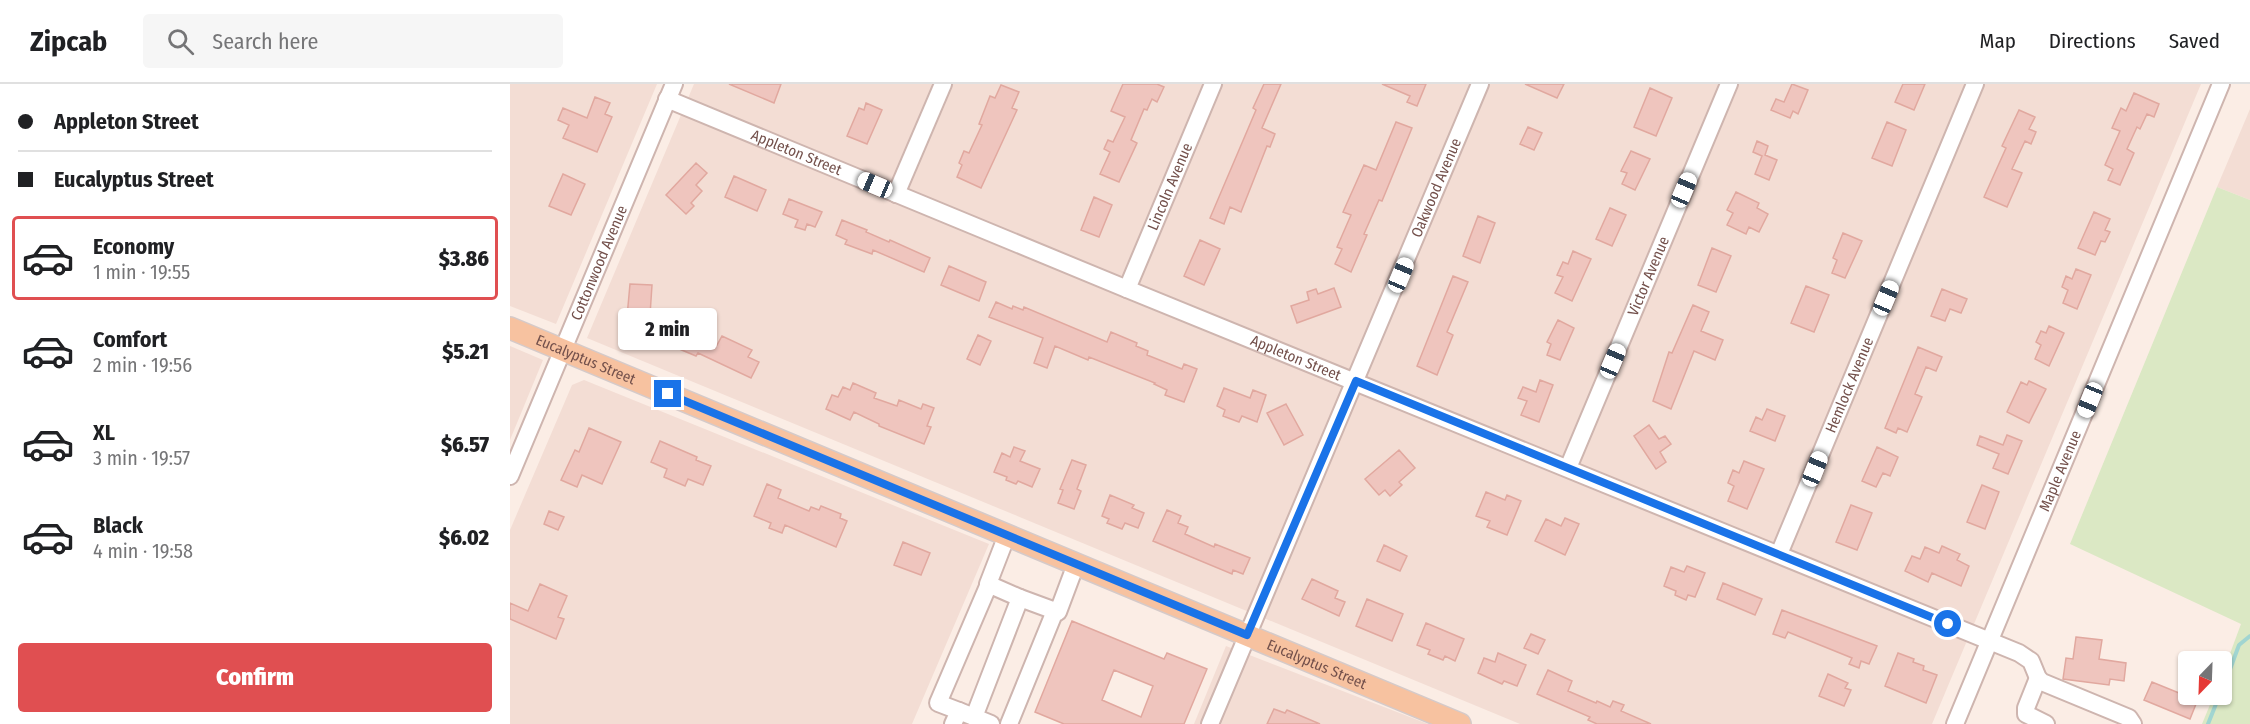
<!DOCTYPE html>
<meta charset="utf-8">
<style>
:root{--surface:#fff;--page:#f6f6f6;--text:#202124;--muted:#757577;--line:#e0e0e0;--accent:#e04f51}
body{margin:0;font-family:"Fira Sans Condensed",sans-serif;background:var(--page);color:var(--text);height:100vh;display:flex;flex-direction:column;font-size:22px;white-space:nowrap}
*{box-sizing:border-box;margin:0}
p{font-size:20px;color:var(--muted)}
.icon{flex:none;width:33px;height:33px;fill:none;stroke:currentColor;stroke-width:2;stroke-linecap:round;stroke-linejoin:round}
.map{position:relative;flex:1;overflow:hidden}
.panel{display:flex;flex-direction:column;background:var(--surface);width:510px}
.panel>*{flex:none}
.banner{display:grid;align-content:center;height:132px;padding:0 18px;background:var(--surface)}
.needle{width:39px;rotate:203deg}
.fabs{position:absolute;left:1668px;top:567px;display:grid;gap:12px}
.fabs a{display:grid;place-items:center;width:54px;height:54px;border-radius:6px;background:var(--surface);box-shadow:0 2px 4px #0004;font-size:30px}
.end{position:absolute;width:27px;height:27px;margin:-14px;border:8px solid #1a73e8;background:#fff;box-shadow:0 0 0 3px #fff}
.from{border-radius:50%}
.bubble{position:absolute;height:42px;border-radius:6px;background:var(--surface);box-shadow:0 2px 4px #0004;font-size:20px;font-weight:800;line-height:42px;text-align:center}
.car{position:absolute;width:18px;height:36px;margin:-18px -9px;border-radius:8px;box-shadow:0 0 4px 2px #0007;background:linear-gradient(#fff 24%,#345 0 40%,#fff 0 76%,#345 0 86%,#fff 0)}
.banner b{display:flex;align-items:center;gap:21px;height:57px;font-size:22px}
.banner b+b{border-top:2px solid var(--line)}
.banner i{width:15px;height:15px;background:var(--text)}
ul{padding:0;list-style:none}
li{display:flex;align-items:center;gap:18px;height:84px;margin:0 12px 9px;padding:0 6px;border:3px solid transparent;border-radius:6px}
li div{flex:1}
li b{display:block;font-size:22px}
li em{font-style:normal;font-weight:800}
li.active{border-color:var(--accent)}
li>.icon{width:54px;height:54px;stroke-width:1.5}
.cta{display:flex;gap:12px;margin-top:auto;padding:12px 18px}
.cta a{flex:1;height:69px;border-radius:6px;background:var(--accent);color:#fff;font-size:24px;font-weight:800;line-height:69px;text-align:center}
header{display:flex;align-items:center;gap:36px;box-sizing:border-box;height:84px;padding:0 30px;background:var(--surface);border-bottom:2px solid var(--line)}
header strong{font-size:28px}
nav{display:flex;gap:33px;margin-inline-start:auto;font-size:21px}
.search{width:420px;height:54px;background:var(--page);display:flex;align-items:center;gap:15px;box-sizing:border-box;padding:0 21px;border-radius:6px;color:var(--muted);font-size:22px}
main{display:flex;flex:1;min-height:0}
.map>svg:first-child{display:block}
.residential{fill:#f3ddd4}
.grass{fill:#dbe8c4}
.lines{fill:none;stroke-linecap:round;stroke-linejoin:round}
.stream{stroke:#a1d5d1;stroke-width:4}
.building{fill:#efc5be;stroke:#e1a89f;stroke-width:1.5;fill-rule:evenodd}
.minor-casing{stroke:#ceb5af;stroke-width:20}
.major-casing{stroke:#d5cac9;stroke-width:24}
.minor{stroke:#fff;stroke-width:16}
.major{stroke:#f7c2a0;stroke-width:21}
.route{stroke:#1a73e8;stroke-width:8}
.labels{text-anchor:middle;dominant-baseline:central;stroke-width:4.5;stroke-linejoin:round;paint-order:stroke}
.street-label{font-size:15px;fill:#73504b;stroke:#fef2eb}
</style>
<header>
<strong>Zipcab</strong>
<div class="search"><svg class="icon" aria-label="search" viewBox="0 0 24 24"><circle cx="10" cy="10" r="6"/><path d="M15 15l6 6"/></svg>Search here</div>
<nav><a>Map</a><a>Directions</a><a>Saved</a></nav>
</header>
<main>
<section class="panel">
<div class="banner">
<b><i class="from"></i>Appleton Street</b>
<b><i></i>Eucalyptus Street</b>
</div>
<ul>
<li class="active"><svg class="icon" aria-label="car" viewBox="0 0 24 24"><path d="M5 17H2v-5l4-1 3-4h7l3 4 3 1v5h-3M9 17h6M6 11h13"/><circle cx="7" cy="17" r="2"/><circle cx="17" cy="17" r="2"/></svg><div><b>Economy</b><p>1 min · 19:55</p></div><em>$3.86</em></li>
<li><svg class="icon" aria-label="car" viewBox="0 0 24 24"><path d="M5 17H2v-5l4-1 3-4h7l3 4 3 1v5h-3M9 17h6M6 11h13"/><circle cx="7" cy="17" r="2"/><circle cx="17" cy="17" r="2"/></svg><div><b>Comfort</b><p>2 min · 19:56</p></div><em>$5.21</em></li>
<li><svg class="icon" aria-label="car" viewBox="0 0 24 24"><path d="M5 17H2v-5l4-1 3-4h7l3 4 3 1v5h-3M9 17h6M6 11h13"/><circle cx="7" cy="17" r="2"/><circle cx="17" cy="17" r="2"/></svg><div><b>XL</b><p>3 min · 19:57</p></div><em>$6.57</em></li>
<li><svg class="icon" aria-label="car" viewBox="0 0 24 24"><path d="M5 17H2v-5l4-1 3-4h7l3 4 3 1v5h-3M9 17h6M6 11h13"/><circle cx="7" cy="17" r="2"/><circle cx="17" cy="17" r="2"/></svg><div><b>Black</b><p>4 min · 19:58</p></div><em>$6.02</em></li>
</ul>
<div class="cta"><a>Confirm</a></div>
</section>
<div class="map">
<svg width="1740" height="640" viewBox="0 0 1740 640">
<rect width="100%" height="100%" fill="#fbede5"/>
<path class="residential" d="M 0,0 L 147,0 L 46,240 L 0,222 Z
M 184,0 L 1691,0 L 1422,640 L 1010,640 L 77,254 Z
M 1740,25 L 1740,116 L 1707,103 Z
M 0,262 L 33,276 L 0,356 Z
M 74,296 L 479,460 L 402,640 L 0,640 L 0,446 L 62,301 Z
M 716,562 L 918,640 L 684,640 Z"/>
<path class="grass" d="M 1707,103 L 1740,116 L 1740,640 L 1692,640 L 1704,611 L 1712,610 L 1712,591 L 1731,540 L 1560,460 Z"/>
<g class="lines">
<path class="stream" d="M 1712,607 L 1729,561 L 1740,552
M 1698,640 L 1710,610"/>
</g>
<path class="building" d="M 219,0 L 271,0 L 264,19 Z
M 613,0 L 647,0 L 654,3 L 647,18 L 642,15 L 637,26 L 634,25 L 621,56 L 627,59 L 609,98 L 590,90 L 600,68 L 594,65 L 598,56 L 603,58 L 615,33 L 601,27 Z
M 754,0 L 771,0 L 752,44 L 765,50 L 760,63 L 757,62 L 731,128 L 720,123 L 714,140 L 700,134 L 746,26 L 743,24 Z
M 872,0 L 916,0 L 907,22 L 897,18 L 900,12 Z
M 1015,0 L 1054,0 L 1047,14 Z
M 1282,0 L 1298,6 L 1288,30 L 1283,27 L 1280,34 L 1261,26 L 1266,15 L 1274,18 Z
M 1393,0 L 1415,0 L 1404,26 L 1385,18 Z
M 491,1 L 509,8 L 502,24 L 507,26 L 471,104 L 447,93 L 452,81 L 449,79 L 454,67 L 459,69 L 472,41 L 469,40 L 480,12 L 485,14 Z
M 1140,4 L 1162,14 L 1146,52 L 1124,43 Z
M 1624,9 L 1649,20 L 1644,33 L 1637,30 L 1630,45 L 1627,43 L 1617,65 L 1624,69 L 1610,101 L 1598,96 L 1603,85 L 1595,81 L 1610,47 L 1602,44 L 1611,24 L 1616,27 Z
M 85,13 L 100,19 L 95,30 L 102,33 L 87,68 L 53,54 L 59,41 L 48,36 L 53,24 L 77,34 Z
M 356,19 L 372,26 L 357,60 L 337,52 L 349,24 L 354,26 Z
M 1509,26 L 1525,33 L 1519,45 L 1526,48 L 1521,60 L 1515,57 L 1502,85 L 1512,89 L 1497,123 L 1474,113 L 1496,64 L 1492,62 Z
M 886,38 L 902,44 L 872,117 L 869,116 L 854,150 L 857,151 L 841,188 L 825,180 L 832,165 L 827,163 L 841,131 L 833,128 L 854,81 L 866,86 Z
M 1377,38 L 1396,46 L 1382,82 L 1362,74 Z
M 1018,43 L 1032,49 L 1024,66 L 1010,60 Z
M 1247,57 L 1258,62 L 1255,71 L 1267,76 L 1259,96 L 1245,90 L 1252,72 L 1243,68 Z
M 1121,67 L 1140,75 L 1125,106 L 1112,100 L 1117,89 L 1111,87 Z
M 186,79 L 197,89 L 186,101 L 192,107 L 181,119 L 184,122 L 176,130 L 156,111 Z
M 53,90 L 75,100 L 61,131 L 39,122 Z
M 224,92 L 256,106 L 247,127 L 215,113 Z
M 1226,108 L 1249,119 L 1247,124 L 1258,130 L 1249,148 L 1239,143 L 1236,150 L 1217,141 L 1223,129 L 1217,126 Z
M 584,113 L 602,121 L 589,153 L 571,146 Z
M 279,115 L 312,128 L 305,143 L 297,140 L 295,146 L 285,143 L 288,136 L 273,130 Z
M 1100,124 L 1116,131 L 1102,162 L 1086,155 Z
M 1584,128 L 1600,135 L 1595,146 L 1600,148 L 1595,158 L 1591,157 L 1585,171 L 1568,164 Z
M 968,132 L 985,139 L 970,179 L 953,172 Z
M 332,136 L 357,146 L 356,148 L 379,158 L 380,156 L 420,174 L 414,188 L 363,166 L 362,170 L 335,160 L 337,156 L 326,151 Z
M 1333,149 L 1352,157 L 1335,194 L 1322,189 L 1327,176 L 1323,174 Z
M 690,156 L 710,165 L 694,201 L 674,192 Z
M 1202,164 L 1221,172 L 1206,208 L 1188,201 Z
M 1063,167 L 1081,175 L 1062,217 L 1045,209 L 1053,193 L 1047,191 L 1053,178 L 1058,180 Z
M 439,182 L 476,198 L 469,217 L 431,201 Z
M 1566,185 L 1581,191 L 1567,225 L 1553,219 L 1558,206 L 1552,203 L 1556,192 L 1562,195 Z
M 943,192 L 958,198 L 937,248 L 943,251 L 927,291 L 907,282 Z
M 120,200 L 142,201 L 139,246 L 116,244 Z
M 1296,202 L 1319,211 L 1304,248 L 1281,239 Z
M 824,204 L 831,223 L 787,239 L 781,222 L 799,216 L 797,208 L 806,205 L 808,210 Z
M 1432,205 L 1457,215 L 1451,229 L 1440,225 L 1435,237 L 1421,232 Z
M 486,218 L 502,225 L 503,222 L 513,226 L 514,223 L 597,258 L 601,248 L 627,259 L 626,262 L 638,267 L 637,271 L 672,285 L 674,280 L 687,285 L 674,318 L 655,311 L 657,306 L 644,300 L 645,299 L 579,273 L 578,276 L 545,262 L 537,284 L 524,279 L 533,254 L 479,233 Z
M 1183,221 L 1199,228 L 1191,247 L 1213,256 L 1205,276 L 1184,267 L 1161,325 L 1143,317 L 1159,268 L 1162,269 Z
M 1048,236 L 1064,244 L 1050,276 L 1037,271 L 1041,260 L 1037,258 Z
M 172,241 L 184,247 L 183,251 L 207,261 L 212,252 L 242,266 L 238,273 L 249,278 L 241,294 L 188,269 L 186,272 L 155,259 L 161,243 L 169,246 Z
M 1539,242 L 1554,249 L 1539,282 L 1525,275 L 1531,261 L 1526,258 L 1531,247 L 1536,249 Z
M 468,251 L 481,257 L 470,281 L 457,275 Z
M 1408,263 L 1432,273 L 1426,287 L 1416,283 L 1405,310 L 1412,313 L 1397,348 L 1388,344 L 1386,349 L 1375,344 Z
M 1030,296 L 1043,301 L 1029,338 L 1011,331 L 1017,317 L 1008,314 L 1013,303 L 1026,308 Z
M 1519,297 L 1536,305 L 1519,339 L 1497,328 L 1511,298 L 1517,301 Z
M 343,299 L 366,309 L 364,314 L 387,322 L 389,316 L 411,325 L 413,320 L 424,324 L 417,342 L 421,343 L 414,360 L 369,342 L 369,340 L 344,328 L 340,336 L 316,325 L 322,311 L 328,313 L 333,303 L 340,306 Z
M 714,304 L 740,314 L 743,306 L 756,311 L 747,338 L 732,332 L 729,338 L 713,332 L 715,326 L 707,322 Z
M 776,320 L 793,351 L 774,361 L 757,329 Z
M 1257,325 L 1275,332 L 1265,357 L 1240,347 L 1246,333 L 1252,336 Z
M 1139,341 L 1149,355 L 1155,352 L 1161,360 L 1150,368 L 1156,378 L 1146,385 L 1124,352 Z
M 79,344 L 111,358 L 92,400 L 72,391 L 67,403 L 51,396 L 65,366 L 69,368 Z
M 1497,351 L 1512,357 L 1498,390 L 1483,384 L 1489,370 L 1467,361 L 1470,352 L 1493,361 Z
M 150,357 L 187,373 L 186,376 L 201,382 L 193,401 L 178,395 L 175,402 L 154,393 L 157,385 L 141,378 Z
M 504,363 L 515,367 L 510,377 L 530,385 L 522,403 L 508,397 L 506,400 L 496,396 L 497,393 L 484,388 L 492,369 L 500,373 Z
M 1367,363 L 1388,373 L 1380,392 L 1373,389 L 1366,403 L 1352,397 Z
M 889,366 L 905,384 L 889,398 L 892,401 L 880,412 L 875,406 L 869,411 L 855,395 Z
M 562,376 L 576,381 L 567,405 L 571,407 L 564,425 L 548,419 L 553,406 L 550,405 Z
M 1234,377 L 1254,385 L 1237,425 L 1218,417 L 1224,402 L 1218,399 L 1223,386 L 1229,389 Z
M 257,400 L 271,406 L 268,414 L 299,427 L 301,423 L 309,426 L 311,422 L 331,430 L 330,434 L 337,437 L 326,463 L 275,441 L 272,449 L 259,444 L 261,439 L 244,432 Z
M 1472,401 L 1489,408 L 1475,445 L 1457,438 Z
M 976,408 L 995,416 L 997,411 L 1011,417 L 997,451 L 977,443 L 980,437 L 966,432 Z
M 600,411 L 624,421 L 622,424 L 634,429 L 628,444 L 615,439 L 612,445 L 597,439 L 599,435 L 592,432 Z
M 1341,421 L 1362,429 L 1347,466 L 1326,458 Z
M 657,426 L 671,432 L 668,439 L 678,443 L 675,450 L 704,463 L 705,460 L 740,474 L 733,490 L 723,486 L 722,490 L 643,457 Z
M 39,427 L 54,433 L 48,446 L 34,440 Z
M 1055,434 L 1069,440 L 1055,471 L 1025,457 L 1036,435 L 1051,442 Z
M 393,458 L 420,469 L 411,491 L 384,481 Z
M 874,461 L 897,472 L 890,487 L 867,477 Z
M 1432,462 L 1450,470 L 1447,476 L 1459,482 L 1451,502 L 1422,489 L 1418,498 L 1395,487 L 1402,472 L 1410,475 L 1415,463 L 1429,469 Z
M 1177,482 L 1195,489 L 1185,513 L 1178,511 L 1176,516 L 1165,511 L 1166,507 L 1154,502 L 1161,483 L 1174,488 Z
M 802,495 L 828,507 L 825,514 L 835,518 L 829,532 L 792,515 Z
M 1213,499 L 1252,515 L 1245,531 L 1207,515 Z
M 30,500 L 57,512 L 48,533 L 54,535 L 46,555 L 0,535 L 0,519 L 18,527 Z
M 857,515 L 893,530 L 882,557 L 846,542 Z
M 1272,526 L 1367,562 L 1359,580 L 1351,577 L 1349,584 L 1339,580 L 1342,574 L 1278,548 L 1275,554 L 1263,550 Z
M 562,537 L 654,575 L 657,569 L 697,585 L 674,640 L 554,640 L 525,628 ZM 604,586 L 643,602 L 631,633 L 592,616 Z
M 916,539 L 954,555 L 945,577 L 935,572 L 933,576 L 918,570 L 920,566 L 907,561 Z
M 1021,550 L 1035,556 L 1028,570 L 1014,564 Z
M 1566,553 L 1592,556 L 1589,575 L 1616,579 L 1614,597 L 1600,595 L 1599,601 L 1553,595 L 1556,574 L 1563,575 Z
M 988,569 L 1016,581 L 1007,602 L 994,597 L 992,600 L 968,589 L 974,574 L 985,578 Z
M 1388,569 L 1404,575 L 1403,578 L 1414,582 L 1413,586 L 1427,591 L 1416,619 L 1375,602 Z
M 1038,586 L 1062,597 L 1058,607 L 1086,619 L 1087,617 L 1100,623 L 1103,617 L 1114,621 L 1111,627 L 1141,640 L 1087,640 L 1078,636 L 1080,633 L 1027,610 Z
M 1678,588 L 1678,610 L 1690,610 L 1680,635 L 1634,616 L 1642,598 L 1669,609 Z
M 1318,590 L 1338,599 L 1335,604 L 1341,606 L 1334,622 L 1309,612 Z
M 764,625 L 775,629 L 777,626 L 810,640 L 757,640 Z"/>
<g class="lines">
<g class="minor-casing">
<g id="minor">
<path id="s1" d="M 157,15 L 617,205 L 1509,569 L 1521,577 L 1528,594 L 1532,598 L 1619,634 L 1623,640"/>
<path d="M 386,110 L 433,0"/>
<path id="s2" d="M 617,205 L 703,0"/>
<path id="s3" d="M 1058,384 L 1219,0"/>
<path id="s4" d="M 0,392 L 164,0"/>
<path id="s5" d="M 1269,470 L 1465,0"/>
<path d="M 510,514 L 548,528 L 566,480"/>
<path d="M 1528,594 L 1516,624 L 1516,630 L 1536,640"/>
<path d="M 449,627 L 428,619 L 479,500"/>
<path d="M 464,633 L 510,514 L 478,500 L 497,451"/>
<path d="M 443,640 L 449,627 L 481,640"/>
<path d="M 499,640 L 545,527"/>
<path id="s6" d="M 700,640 L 970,0"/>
<path id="s7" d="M 1445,640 L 1711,0"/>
</g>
</g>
<g class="major-casing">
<g id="major">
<path id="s8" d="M 0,244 L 950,640"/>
</g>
</g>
<use href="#minor" class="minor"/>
<use href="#major" class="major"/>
</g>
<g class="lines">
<path class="route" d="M 158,310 L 737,551 L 846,297 L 1438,540"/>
</g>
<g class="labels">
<g class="street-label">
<text stroke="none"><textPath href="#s1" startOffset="140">Appleton Street</textPath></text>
<text stroke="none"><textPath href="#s2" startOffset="111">Lincoln Avenue</textPath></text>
<text stroke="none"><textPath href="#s6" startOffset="582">Oakwood Avenue</textPath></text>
<text stroke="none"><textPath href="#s4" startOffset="231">Cottonwood Avenue</textPath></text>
<text stroke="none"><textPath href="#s3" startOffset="208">Victor Avenue</textPath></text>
<text stroke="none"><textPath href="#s1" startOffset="680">Appleton Street</textPath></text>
<text stroke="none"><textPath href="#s8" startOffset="82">Eucalyptus Street</textPath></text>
<text stroke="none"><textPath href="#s5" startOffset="183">Hemlock Avenue</textPath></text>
<text stroke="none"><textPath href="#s7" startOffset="274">Maple Avenue</textPath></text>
<text stroke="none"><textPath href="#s8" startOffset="874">Eucalyptus Street</textPath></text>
</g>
</g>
</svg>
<div class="fabs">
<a><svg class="needle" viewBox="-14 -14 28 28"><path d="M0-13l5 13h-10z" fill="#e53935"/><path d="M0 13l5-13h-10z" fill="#757577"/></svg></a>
</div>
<i class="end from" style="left:1438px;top:540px"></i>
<i class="end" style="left:158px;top:310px"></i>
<div class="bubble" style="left:108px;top:224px;width:99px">2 min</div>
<i class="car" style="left:365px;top:101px;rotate:293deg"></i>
<i class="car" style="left:1174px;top:106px;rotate:23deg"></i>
<i class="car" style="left:891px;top:191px;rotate:23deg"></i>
<i class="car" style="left:1376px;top:214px;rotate:23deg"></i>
<i class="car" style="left:1103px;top:277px;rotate:23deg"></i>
<i class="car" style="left:1580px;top:316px;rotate:202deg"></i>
<i class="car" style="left:1305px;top:385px;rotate:22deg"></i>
</div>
</main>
